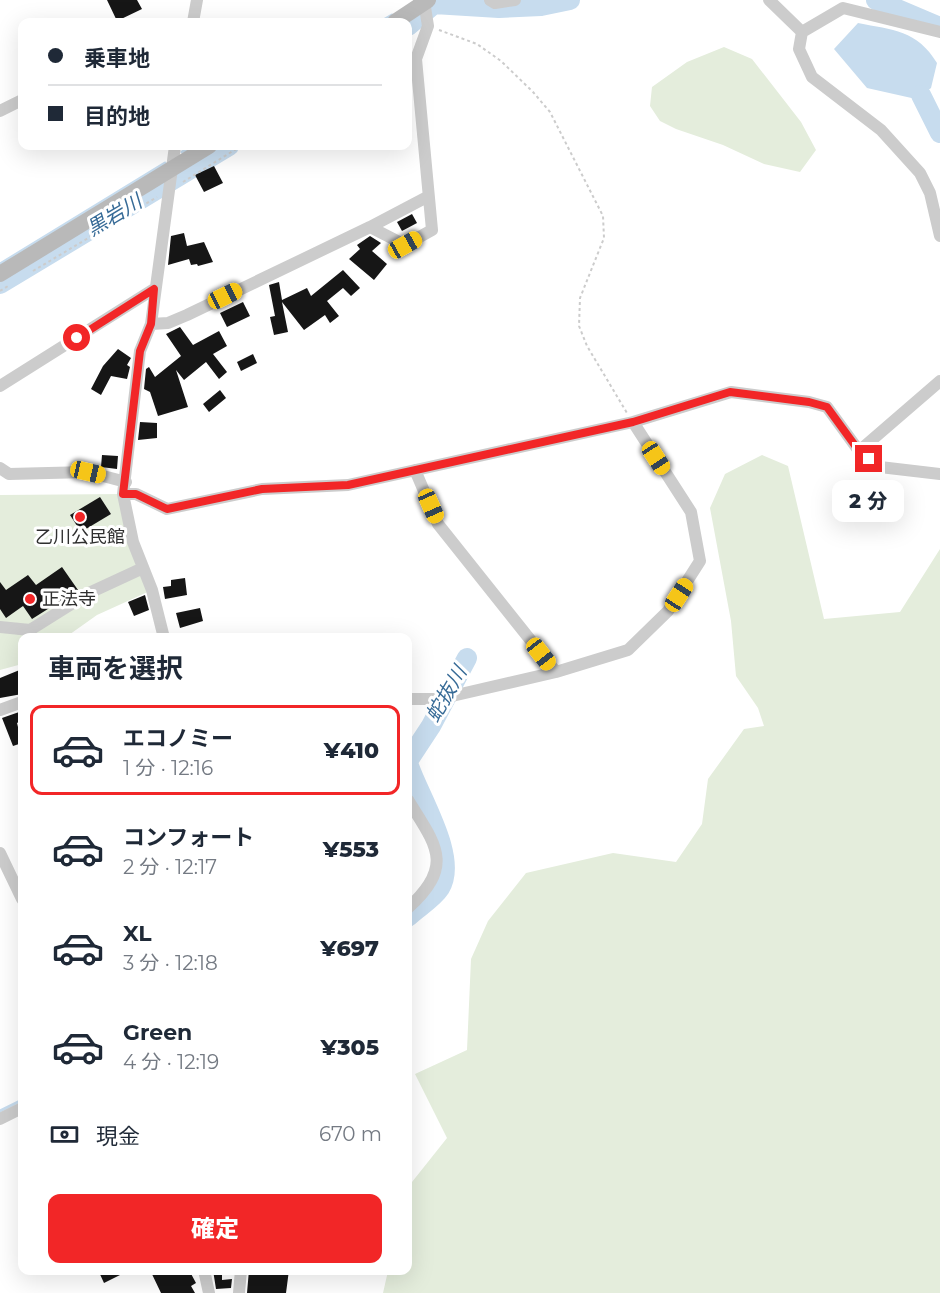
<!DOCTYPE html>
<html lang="ja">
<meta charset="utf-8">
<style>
:root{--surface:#fff;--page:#f2f2f3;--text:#1f2937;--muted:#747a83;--line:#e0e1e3;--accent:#f22627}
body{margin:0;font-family:Montserrat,"Noto Sans JP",sans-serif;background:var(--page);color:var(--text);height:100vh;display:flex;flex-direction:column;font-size:22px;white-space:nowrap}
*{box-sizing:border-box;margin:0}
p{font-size:20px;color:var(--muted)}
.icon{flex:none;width:33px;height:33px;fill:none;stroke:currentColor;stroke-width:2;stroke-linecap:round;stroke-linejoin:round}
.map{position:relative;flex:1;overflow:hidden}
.details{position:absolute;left:18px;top:633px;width:394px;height:642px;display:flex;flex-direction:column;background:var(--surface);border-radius:12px;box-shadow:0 6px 24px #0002}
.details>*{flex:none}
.banner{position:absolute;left:18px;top:18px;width:394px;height:132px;border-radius:12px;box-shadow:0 6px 24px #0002;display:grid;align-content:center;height:132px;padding:0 30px;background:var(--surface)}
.end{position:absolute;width:27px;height:27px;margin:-14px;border:8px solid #f22627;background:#fff;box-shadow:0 0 0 3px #fff}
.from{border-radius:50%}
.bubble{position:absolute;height:42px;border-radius:12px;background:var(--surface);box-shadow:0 6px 24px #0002;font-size:20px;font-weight:800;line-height:42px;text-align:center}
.car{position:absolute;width:18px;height:36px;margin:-18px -9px;border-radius:8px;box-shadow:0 0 4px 2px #0007;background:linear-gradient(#f5c518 24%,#345 0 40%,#f5c518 0 76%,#345 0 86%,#f5c518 0)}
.banner b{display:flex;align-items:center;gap:21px;height:57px;font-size:22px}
.banner b+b{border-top:2px solid var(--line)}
.banner i{width:15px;height:15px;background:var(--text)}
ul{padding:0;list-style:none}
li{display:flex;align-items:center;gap:18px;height:90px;margin:0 12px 9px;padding:0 18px;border:3px solid transparent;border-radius:12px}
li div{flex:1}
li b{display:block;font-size:22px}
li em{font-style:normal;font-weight:800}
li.selected{border-color:var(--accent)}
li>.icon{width:54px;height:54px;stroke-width:1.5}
h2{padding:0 30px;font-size:27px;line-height:72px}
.pay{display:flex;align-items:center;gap:15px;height:66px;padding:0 30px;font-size:22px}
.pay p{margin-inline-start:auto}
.primary-button{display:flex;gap:12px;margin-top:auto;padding:12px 30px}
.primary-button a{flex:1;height:69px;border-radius:12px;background:var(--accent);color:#fff;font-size:24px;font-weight:800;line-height:69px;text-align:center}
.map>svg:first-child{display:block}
.green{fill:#e4eddc}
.water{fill:#c7dcee}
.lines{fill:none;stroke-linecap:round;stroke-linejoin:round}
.stream{stroke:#c7dcee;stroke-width:3}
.river{stroke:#c7dcee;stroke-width:20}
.building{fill:#161616}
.path{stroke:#ccc;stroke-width:2;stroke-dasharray:3 3;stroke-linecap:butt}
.street{stroke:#ccc;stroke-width:12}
.secondary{stroke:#b9b9b9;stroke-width:16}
.route{stroke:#f22627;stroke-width:8}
.poi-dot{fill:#f22627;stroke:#fff;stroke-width:2}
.labels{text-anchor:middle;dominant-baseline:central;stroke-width:6;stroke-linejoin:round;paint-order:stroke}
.poi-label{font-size:18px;fill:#2f2f2f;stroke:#fff}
.water-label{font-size:20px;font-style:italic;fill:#376b97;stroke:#fff}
</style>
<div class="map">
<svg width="940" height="1293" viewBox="0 0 940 1293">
<rect width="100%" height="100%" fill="#fff"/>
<path class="green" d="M 724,47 L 752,59 L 801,122 L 816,150 L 800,172 L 764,164 L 723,145 L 676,129 L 660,121 L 650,106 L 652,87 L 687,62 Z
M 762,455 L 788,466 L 824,619 L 900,612 L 940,549 L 940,1293 L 383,1293 L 388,1271 L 408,1270 L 408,1196 L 412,1182 L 447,1138 L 415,1074 L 467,1050 L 471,959 L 488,921 L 526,873 L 613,853 L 676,862 L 702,824 L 708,779 L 744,729 L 764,726 L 758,708 L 736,676 L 731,621 L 710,508 L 725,474 Z
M 123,494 L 152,590 L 97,615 L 66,637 L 22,638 L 22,664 L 0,670 L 0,495 Z"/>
<path class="water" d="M 858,23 C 893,30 917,30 937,63 L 931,88 L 916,99 L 867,88 L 834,49 Z"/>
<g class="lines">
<path class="stream" d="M 380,22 L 392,15
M 182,152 L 192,146
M 0,264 L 165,163
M 0,1111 L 22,1100"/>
<path class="river" d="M 876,0 L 940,27
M 408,26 L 434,4 L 499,8 L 541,6 L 570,0
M 921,95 L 940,133
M 0,284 L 229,146
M 408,761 L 431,726 L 467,658
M 408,763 C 418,795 459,857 440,888 C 433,899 417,908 408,917"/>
</g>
<path class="building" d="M 107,0 L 137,0 L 142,9 L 117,21 Z
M 214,166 L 223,183 L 204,192 L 195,175 Z
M 412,214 L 417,223 L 402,231 L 397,222 Z
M 184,233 L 187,246 L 204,242 L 213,262 L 198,266 L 197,264 L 191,265 L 189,259 L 168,265 L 171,236 Z
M 370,236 L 381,243 L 372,251 L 387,264 L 374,280 L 349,259 L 360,249 L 357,245 Z
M 343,270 L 360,288 L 351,296 L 343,288 L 327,301 L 339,316 L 330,323 L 325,315 L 304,330 L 282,302 L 288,332 L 274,335 L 270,317 L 275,316 L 269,285 L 279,282 L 282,300 L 307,288 L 311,296 Z
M 243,302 L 250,316 L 227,327 L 220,313 Z
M 180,327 L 193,345 L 219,331 L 227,346 L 213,354 L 227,372 L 219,379 L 206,362 L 184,380 L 176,370 L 188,407 L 158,416 L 150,392 L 144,389 L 146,369 L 149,367 L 155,377 L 181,356 L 166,334 Z
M 118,349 L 131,358 L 127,365 L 130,367 L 127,379 L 111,376 L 101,395 L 91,389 L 103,366 Z
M 253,354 L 257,363 L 241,371 L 237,362 Z
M 220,390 L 226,398 L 209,412 L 203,404 Z
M 140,422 L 157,423 L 157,438 L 138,440 Z
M 102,455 L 118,456 L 117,469 L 101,467 Z
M 100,497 L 111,514 L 81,532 L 70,515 Z
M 62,567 L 78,590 L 32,619 L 23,606 L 6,618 L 0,609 L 0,582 L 6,590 L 28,575 L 36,585 Z
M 185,578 L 187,595 L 165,599 L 163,587 L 171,586 L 171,580 Z
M 145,595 L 149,610 L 134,616 L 128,602 Z
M 200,608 L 203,621 L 180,628 L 176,613 Z
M 22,669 L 22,694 L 0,698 L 0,678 Z
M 22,711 L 22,720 L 17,723 L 22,743 L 13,746 L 2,718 Z
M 98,1270 L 130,1270 L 104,1283 Z
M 150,1270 L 189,1270 L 196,1283 L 191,1286 L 195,1293 L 161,1293 Z
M 213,1270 L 222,1270 L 222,1280 L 232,1279 L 231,1288 L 216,1289 Z
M 249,1270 L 289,1270 L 286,1293 L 247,1293 Z"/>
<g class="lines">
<path class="path" d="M 439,30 L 477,44 L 501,61 L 533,92 L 550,112 L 603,216 L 604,238 L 580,298 L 579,326 L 587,346 L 627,413
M 183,182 L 241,146
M 33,271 L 157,197
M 0,291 L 8,286"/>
<path class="street" d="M 490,0 L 495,3 L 515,0
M 769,0 L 802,32 L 799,49 L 812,77 L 881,130 L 920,173 L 930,193 L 940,236
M 193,22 L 197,0
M 802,32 L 843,8 L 940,32
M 0,111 L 22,100
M 370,227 L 405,245 L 432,230 L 416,59 L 428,26 L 424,1 L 419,0
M 151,324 L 168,323 L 187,315 L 370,227 L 427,197
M 0,386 L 154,289
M 859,451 L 940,381
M 0,468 L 9,474 L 88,472 L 126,482
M 415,470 L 438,524 L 556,672
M 123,494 L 136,494 L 167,509 L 262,489 L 348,485 L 633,422 L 731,392 L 809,402 L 827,407 L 859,451 L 880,467 L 940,474
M 0,627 L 30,630 L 89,593 L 143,568
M 164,638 L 152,590 L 133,542 L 123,494 L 140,351 L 151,324 L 175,146
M 408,699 L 439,699 L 556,672 L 628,650 L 668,611 L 700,561 L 691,512 L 633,422
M 0,710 L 22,702
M 408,800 C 435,844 456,865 408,908
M 0,853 L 22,899
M 0,1119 L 22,1108
M 204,1270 L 209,1293
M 239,1293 L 241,1270"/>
<path class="secondary" d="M 395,22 L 428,0
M 0,274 L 209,146"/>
</g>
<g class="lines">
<path class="route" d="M 77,338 L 154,289 L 151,324 L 140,351 L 123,494 L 136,494 L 167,509 L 262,489 L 348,485 L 633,422 L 730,392 L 809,402 L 827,407 L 859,451 L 869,459"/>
</g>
<g class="poi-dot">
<circle cx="80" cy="517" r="6"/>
<circle cx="30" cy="599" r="6"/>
</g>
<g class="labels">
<g class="poi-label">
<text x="80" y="537">乙川公民館</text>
<text x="42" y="599" text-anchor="start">正法寺</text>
</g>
<g class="water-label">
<text transform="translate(114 215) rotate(-31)">黒岩川</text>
<text transform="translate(446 694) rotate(-60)">蛇抜川</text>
</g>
</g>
</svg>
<i class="end from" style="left:77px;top:338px"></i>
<i class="end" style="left:869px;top:459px"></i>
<div class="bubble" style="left:832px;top:480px;width:72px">2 分</div>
<i class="car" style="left:405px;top:245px;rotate:61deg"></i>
<i class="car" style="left:225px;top:296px;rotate:64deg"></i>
<i class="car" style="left:656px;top:458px;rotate:147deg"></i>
<i class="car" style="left:88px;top:472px;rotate:103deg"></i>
<i class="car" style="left:431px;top:506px;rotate:156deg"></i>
<i class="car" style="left:679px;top:595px;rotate:33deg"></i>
<i class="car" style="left:541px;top:654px;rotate:142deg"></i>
<div class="banner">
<b><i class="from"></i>乗車地</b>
<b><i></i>目的地</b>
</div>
<section class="details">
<h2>車両を選択</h2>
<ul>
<li class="selected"><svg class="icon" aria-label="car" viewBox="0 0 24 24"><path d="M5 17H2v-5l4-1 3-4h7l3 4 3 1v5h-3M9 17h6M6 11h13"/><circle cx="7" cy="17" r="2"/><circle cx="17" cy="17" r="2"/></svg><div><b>エコノミー</b><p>1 分 · 12:16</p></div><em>¥410</em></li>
<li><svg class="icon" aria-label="car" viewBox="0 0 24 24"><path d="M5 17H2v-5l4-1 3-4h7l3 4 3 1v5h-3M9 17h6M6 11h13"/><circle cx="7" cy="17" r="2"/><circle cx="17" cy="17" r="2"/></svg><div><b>コンフォート</b><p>2 分 · 12:17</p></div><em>¥553</em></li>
<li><svg class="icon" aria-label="car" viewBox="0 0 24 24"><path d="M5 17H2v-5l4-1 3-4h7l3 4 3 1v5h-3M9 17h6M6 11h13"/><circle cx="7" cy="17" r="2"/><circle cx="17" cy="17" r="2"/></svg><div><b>XL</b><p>3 分 · 12:18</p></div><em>¥697</em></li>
<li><svg class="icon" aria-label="car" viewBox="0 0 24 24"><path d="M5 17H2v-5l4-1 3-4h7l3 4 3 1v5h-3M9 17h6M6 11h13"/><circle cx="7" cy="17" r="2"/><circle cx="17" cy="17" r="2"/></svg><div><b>Green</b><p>4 分 · 12:19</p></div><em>¥305</em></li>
</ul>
<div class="pay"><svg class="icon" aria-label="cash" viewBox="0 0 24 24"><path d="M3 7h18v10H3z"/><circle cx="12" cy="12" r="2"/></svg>現金<p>670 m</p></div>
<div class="primary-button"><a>確定</a></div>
</section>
</div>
